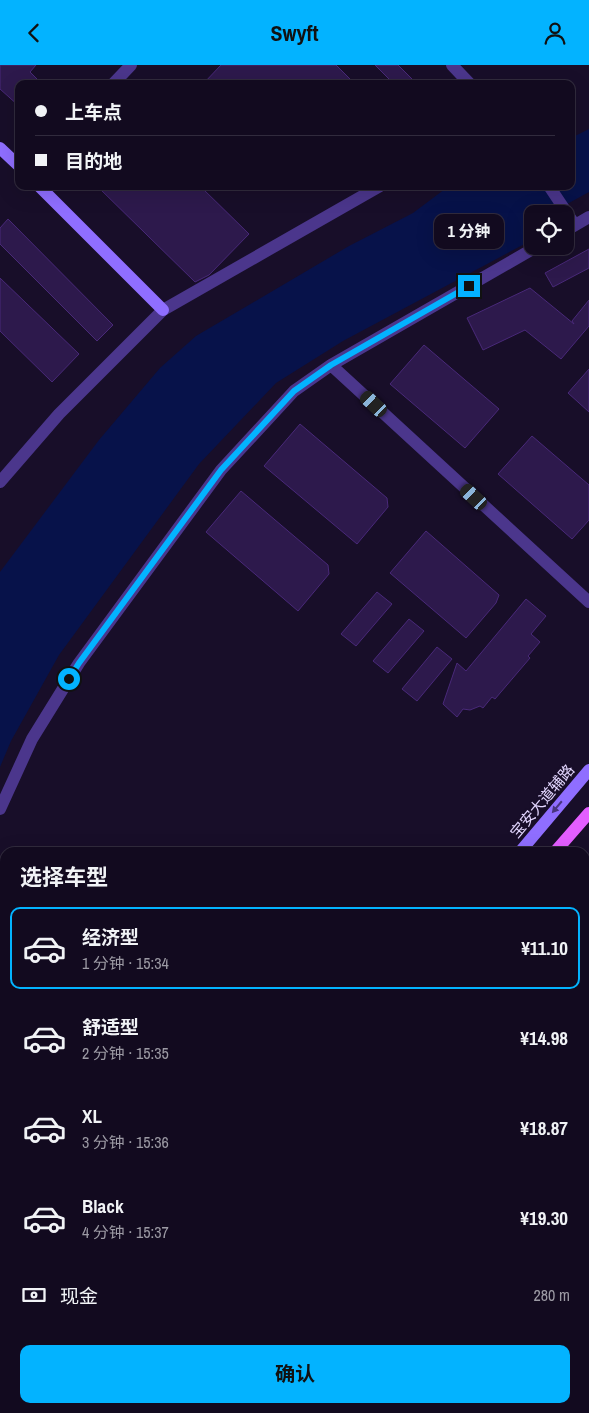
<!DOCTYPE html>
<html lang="zh">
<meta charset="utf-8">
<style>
:root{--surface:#120a1f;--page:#1b1328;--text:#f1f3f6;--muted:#9c9aa4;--line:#312b3d;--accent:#03b3ff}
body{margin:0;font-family:"Archivo Narrow","Noto Sans SC",sans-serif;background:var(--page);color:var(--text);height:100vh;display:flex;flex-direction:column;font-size:19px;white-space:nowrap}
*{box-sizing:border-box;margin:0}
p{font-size:16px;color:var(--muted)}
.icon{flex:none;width:28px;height:28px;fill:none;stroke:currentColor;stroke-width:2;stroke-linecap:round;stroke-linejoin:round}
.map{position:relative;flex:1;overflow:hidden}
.drawer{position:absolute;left:0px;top:782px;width:590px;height:566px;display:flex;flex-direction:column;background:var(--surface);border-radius:15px 15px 0 0;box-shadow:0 5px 20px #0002,0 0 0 1px var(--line)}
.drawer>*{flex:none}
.hud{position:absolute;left:15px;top:15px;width:560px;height:110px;border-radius:10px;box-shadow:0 5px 20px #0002,0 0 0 1px var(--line);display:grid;align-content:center;height:110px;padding:0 20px;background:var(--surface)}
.fabs{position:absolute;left:524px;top:140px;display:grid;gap:10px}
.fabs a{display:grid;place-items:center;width:50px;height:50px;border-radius:10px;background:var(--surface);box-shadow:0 5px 20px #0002,0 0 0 1px var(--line);font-size:25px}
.end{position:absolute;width:22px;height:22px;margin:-11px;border:6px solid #03b3ff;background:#111;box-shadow:0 0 0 2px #111}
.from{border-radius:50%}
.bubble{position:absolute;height:35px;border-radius:10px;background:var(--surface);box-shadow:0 5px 20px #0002,0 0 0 1px var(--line);font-size:16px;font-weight:700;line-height:35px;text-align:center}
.car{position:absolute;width:15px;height:30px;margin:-15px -8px;border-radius:6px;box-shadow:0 0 4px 1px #0007;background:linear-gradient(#222 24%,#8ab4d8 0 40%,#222 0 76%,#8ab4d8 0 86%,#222 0)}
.hud b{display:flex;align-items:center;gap:18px;height:48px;font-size:19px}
.hud b+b{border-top:1px solid var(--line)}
.hud i{width:12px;height:12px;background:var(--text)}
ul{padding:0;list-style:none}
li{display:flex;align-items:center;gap:15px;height:82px;margin:0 10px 8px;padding:0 10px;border:2px solid transparent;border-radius:10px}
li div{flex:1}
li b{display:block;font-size:19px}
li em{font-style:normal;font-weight:700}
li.on{border-color:var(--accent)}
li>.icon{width:45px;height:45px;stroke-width:1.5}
h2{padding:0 20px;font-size:22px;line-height:60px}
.pay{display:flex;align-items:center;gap:12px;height:55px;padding:0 20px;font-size:19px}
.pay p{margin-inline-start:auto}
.button{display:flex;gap:10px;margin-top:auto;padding:10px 20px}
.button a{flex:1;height:58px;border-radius:10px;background:var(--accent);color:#111;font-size:20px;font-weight:700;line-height:58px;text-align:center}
header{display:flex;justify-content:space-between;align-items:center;height:65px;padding:0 20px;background:var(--accent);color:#111;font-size:22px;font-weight:700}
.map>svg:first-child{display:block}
.water{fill:#07124a}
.building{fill:#2d194c;stroke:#492979}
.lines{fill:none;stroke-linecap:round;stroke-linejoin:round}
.street{stroke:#4b368c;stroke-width:12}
.secondary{stroke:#8f6eff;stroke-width:12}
.primary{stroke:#e35eff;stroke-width:12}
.oneway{fill:#48347f}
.route{stroke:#03b3ff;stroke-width:6}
.labels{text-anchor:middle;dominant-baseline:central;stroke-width:4;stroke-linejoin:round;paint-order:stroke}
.street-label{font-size:15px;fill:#e3d7ff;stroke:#180e29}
</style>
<header><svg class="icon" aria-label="back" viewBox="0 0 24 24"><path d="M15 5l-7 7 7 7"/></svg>Swyft<svg class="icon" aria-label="person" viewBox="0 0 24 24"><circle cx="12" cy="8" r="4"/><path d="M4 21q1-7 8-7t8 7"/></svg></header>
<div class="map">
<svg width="589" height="1348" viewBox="0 0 589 1348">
<rect width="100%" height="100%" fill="#180e29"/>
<path class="water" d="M 589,64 L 589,127 L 549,149 L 532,149 L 532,158 L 527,161 L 532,175 L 343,276 L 276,318 L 199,399 L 59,590 L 11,676 L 0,702 L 0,507 L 99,375 L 160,303 L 196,271 L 349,181 L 413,148 L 449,121 L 571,121 L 571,73 Z"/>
<path class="building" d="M 0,0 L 36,0 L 30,7 L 42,19 L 19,19 L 19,41 L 0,24 Z
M 221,0 L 336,0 L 355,19 L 203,19 Z
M 375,0 L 398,0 L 417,19 L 394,19 Z
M 97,121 L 200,121 L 249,169 L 209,210 L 195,217 Z
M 8,154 L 113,260 L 97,276 L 0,179 L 0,163 Z
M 589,184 L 589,203 L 553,222 L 545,208 Z
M 0,213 L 79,289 L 52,317 L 0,266 Z
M 530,223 L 574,259 L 572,256 L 589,235 L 589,261 L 561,294 L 525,265 L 483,285 L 467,253 Z
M 424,280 L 499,344 L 465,383 L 390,319 Z
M 589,304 L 589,347 L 568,328 Z
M 300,359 L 387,433 L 388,442 L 357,479 L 264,401 Z
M 532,371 L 589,420 L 589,455 L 572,474 L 498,409 Z
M 241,426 L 328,500 L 329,509 L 298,546 L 206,467 Z
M 426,466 L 499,530 L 496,538 L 466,573 L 390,508 Z
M 377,527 L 392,539 L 356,581 L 341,569 Z
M 526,534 L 546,551 L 531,569 L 540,577 L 528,591 L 530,593 L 495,634 L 492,632 L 483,643 L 480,641 L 470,645 L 463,644 L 457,652 L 443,639 L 457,598 L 466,606 Z
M 409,554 L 424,566 L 388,608 L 373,596 Z
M 437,582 L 452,594 L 417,636 L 402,624 Z"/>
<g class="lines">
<path class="street" d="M 452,0 L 470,19
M 113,19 L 131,0
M 549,121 L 575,160
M 565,166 L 589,152
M 331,300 L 589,537
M 0,417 L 59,349 L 163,245 L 380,121
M 0,744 L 32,674 L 79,598 L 221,405 L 294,326 L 331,300 L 538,181
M 0,841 L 5,844"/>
<path class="secondary" d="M 0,83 L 19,101
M 39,121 L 163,245
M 519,788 L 589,705
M 585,895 L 589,890
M 585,1228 L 589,1231
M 0,1232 L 5,1229
M 54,1348 L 61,1344"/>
<path class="primary" d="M 554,788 L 589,748
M 585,848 L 589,844
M 585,875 L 589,872
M 0,1263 L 5,1260
M 0,1348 L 6,1344"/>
</g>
<defs><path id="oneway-solid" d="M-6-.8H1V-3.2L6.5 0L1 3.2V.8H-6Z" transform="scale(1.25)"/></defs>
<use class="oneway" href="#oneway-solid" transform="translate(557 742) rotate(130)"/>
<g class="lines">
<path class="route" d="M 69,614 L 79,598 L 221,405 L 294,326 L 331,300 L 469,221"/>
</g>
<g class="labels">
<g class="street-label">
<text transform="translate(542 736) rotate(-50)">宝安大道辅路</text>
</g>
</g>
</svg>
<div class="fabs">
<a><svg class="icon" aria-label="locate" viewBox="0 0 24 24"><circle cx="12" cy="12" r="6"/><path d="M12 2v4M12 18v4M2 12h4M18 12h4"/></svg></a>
</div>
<i class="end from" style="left:69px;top:614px"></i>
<i class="end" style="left:469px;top:221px"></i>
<div class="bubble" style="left:434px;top:149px;width:70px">1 分钟</div>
<i class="car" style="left:374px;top:339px;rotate:313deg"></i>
<i class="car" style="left:474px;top:432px;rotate:313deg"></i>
<div class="hud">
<b><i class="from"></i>上车点</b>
<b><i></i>目的地</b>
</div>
<section class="drawer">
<h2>选择车型</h2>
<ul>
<li class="on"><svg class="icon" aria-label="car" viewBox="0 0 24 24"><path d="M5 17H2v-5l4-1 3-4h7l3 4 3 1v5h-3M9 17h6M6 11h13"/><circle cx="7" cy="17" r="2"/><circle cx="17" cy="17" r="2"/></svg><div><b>经济型</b><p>1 分钟 · 15:34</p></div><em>¥11.10</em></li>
<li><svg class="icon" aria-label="car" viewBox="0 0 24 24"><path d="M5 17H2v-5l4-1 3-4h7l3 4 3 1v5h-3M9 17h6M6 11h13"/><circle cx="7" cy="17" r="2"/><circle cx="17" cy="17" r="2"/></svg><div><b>舒适型</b><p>2 分钟 · 15:35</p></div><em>¥14.98</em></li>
<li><svg class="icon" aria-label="car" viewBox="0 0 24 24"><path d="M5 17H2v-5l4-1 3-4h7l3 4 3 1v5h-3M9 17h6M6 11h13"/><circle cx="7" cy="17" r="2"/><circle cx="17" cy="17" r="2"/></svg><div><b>XL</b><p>3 分钟 · 15:36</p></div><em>¥18.87</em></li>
<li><svg class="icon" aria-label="car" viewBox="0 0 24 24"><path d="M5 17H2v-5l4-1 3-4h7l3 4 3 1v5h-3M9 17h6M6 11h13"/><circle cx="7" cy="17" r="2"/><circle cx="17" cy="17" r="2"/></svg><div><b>Black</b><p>4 分钟 · 15:37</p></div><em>¥19.30</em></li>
</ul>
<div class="pay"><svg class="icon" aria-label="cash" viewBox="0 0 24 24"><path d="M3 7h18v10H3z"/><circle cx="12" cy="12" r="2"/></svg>现金<p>280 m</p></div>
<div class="button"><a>确认</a></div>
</section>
</div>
